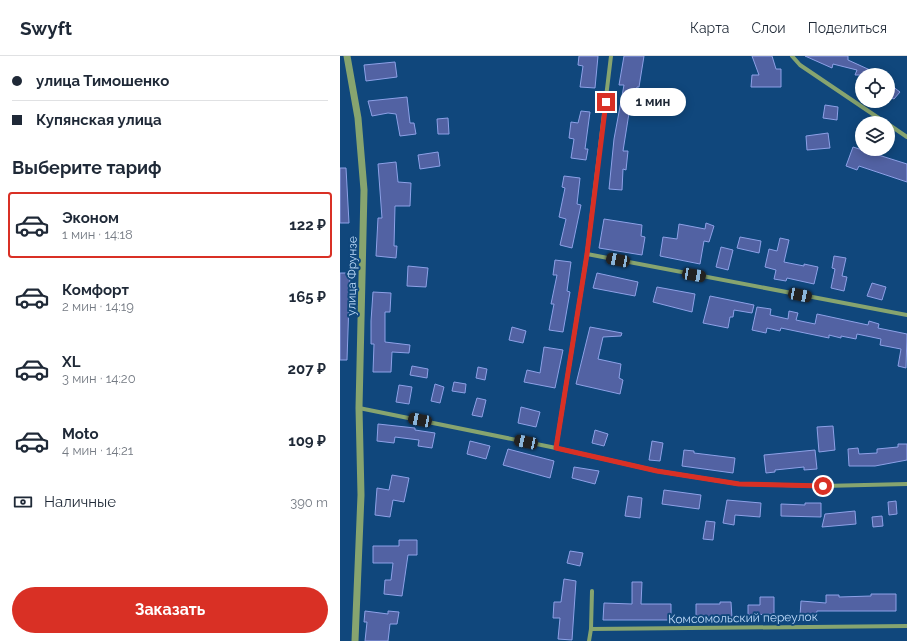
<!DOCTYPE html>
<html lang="ru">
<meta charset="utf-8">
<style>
:root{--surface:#fff;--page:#f2f2f3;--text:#1f2937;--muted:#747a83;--line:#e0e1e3;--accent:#d93025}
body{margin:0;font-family:Raleway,sans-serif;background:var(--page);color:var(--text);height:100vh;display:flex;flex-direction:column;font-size:15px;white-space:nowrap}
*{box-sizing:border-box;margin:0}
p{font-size:13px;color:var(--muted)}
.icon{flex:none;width:22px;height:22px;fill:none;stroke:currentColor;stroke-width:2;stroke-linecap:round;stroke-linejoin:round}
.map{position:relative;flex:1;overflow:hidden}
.side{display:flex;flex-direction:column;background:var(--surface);width:340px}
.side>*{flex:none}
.banner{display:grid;align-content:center;height:88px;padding:0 12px;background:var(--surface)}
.controls{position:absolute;left:515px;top:12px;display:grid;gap:8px}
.controls a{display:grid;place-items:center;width:40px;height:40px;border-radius:50%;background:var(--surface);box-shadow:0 2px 10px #0003;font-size:20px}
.end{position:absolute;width:18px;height:18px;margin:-9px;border:5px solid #d93025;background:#fff;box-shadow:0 0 0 2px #fff}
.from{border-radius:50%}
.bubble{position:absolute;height:28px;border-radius:14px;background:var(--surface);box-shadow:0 2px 10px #0003;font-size:13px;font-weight:700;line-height:28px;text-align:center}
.car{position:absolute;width:12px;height:24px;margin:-12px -6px;border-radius:5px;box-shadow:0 0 3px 1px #0007;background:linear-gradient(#222 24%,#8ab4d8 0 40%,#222 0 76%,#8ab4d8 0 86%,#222 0)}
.banner b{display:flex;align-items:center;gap:14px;height:38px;font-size:15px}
.banner b+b{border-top:1px solid var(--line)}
.banner i{width:10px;height:10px;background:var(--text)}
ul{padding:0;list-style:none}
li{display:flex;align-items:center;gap:12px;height:66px;margin:0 8px 6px;padding:0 4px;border:2px solid transparent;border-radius:4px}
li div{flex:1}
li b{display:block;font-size:15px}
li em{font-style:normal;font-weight:700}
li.active{border-color:var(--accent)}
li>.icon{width:36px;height:36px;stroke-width:1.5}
h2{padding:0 12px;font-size:18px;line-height:48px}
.pay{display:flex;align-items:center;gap:10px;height:44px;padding:0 12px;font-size:15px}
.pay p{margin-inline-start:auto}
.action{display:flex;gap:8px;margin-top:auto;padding:8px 12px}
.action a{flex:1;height:46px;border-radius:24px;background:var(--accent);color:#fff;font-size:16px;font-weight:700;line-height:46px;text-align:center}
header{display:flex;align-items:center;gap:24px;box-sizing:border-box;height:56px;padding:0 20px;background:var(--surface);border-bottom:1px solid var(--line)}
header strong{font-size:19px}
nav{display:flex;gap:22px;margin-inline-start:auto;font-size:14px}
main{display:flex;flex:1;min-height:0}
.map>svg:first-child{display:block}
.building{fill:#5262a3;stroke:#8da1e7}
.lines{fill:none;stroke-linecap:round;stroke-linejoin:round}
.minor{stroke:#87a46f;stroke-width:4}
.tertiary{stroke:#87a46f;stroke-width:7}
.route{stroke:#d93025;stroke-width:5}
.labels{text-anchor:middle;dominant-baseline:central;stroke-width:4;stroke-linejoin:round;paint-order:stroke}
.street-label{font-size:12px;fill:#c2defd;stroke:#10477c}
</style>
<header>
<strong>Swyft</strong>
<nav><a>Карта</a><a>Слои</a><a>Поделиться</a></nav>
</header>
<main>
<section class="side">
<div class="banner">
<b><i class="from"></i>улица Тимошенко</b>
<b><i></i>Купянская улица</b>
</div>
<h2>Выберите тариф</h2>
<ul>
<li class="active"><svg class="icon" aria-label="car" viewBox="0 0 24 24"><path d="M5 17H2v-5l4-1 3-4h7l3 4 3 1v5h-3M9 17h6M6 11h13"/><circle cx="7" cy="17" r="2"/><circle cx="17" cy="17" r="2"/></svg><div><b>Эконом</b><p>1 мин · 14:18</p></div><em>122 ₽</em></li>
<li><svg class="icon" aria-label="car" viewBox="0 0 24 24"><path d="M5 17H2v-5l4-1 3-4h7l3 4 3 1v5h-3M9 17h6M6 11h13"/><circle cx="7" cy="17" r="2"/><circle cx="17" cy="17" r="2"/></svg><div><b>Комфорт</b><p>2 мин · 14:19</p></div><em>165 ₽</em></li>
<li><svg class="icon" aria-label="car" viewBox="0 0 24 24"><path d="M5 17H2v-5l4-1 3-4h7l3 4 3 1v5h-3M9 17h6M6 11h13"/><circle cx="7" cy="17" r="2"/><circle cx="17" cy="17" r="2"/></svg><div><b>XL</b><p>3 мин · 14:20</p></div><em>207 ₽</em></li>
<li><svg class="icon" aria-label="car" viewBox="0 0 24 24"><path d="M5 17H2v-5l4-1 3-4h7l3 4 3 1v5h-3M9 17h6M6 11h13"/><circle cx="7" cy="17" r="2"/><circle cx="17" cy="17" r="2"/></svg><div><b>Moto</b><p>4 мин · 14:21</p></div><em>109 ₽</em></li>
</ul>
<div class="pay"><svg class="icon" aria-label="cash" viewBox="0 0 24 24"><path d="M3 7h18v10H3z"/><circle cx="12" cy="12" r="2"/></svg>Наличные<p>390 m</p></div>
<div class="action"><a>Заказать</a></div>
</section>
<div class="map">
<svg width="567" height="585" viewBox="0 0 567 585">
<rect width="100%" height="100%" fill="#10477c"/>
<path class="building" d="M 239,0 L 258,0 L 255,32 L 240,31 L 243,10 L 238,9 Z
M 284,0 L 304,0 L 299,31 L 297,31 L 292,58 L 289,57 L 283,95 L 288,95 L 286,114 L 283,113 L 282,134 L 269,133 L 274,83 L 284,29 L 279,29 Z
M 412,0 L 432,0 L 436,13 L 441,13 L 441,31 L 411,31 L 412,19 L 419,19 Z
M 465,0 L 508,0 L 508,4 L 541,19 L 515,19 L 517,14 L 493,8 L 492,12 Z
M 55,6 L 57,21 L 26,25 L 24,9 Z
M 548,27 L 560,36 L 554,43 L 548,40 Z
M 67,41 L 70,67 L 74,67 L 76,78 L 60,80 L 56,58 L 48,57 L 32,60 L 28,45 Z
M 485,49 L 498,51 L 497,64 L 483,62 Z
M 241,55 L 250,56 L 245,93 L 248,93 L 246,104 L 231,102 L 234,83 L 229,82 L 231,66 L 238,67 Z
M 108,62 L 109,78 L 98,78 L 97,63 Z
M 488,77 L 490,92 L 467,94 L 466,80 Z
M 513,91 L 567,108 L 567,126 L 519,110 L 517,114 L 506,110 Z
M 98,96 L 100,110 L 80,113 L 78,99 Z
M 56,106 L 58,126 L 71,127 L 70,150 L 55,150 L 54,190 L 57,190 L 56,202 L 36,200 L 38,162 L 42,162 L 38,108 Z
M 0,112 L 6,112 L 9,167 L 0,167 Z
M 224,120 L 240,122 L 237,148 L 241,149 L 232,192 L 220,189 L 226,163 L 219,161 L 225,132 L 222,131 Z
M 264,163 L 302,169 L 301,180 L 305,181 L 302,199 L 259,192 Z
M 366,167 L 374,170 L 369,186 L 364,185 L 360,208 L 320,200 L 323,181 L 337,183 L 339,168 L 365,173 Z
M 400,181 L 421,185 L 419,197 L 397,192 Z
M 440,182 L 449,184 L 444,206 L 464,210 L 464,208 L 478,211 L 474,228 L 447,222 L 446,225 L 434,223 L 436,214 L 425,211 L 429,193 L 437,195 Z
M 381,191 L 393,194 L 388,214 L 376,211 Z
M 494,200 L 506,202 L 502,220 L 507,221 L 504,235 L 491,232 L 495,213 L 492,212 Z
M 215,204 L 231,206 L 227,235 L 230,236 L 223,276 L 209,274 L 214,248 L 211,248 L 217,219 L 213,219 Z
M 68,210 L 88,212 L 86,231 L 67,230 Z
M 0,217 L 10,217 L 7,304 L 0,304 Z
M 257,217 L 298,226 L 295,240 L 253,232 Z
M 532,227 L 546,231 L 542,244 L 527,240 Z
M 317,231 L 355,238 L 352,256 L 313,246 Z
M 33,236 L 51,237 L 50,256 L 45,256 L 45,286 L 70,289 L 69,297 L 52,296 L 51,316 L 33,316 L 34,288 L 31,288 L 31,265 Z
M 370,240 L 414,249 L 412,257 L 394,254 L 393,261 L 390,261 L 388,272 L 363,267 Z
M 417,251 L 431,253 L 430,259 L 448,263 L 449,255 L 458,257 L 456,264 L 475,268 L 477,258 L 528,269 L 529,265 L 539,268 L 538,272 L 567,278 L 566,312 L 558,310 L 561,293 L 540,289 L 541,283 L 517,278 L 516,283 L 501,280 L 501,282 L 489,279 L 489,282 L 441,272 L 440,275 L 427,272 L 426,277 L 412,274 Z
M 172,271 L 186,275 L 183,287 L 169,284 Z
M 250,271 L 282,277 L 281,280 L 263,281 L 258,303 L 281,308 L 279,322 L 283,324 L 280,338 L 236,328 Z
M 204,291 L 223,294 L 215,332 L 184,326 L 187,314 L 200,317 Z
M 72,310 L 88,313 L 87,322 L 70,319 Z
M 138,311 L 147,313 L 145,324 L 136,322 Z
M 114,326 L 126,328 L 125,337 L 112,335 Z
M 95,328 L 104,331 L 100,347 L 91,345 Z
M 59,329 L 72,331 L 69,348 L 56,346 Z
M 137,342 L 146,344 L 142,361 L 132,359 Z
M 181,351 L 200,356 L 196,371 L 178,367 Z
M 38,368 L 75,372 L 75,374 L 95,377 L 92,392 L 78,390 L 79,384 L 55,381 L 54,387 L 37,385 Z
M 493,370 L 495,394 L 479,396 L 477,371 Z
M 255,374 L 268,378 L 264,390 L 252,387 Z
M 130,385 L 150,390 L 146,403 L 127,398 Z
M 312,385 L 323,387 L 320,405 L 309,404 Z
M 558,388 L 567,388 L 567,404 L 535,410 L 509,410 L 508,393 L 518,392 L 519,398 L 537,397 L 537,393 L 558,391 Z
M 168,393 L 214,405 L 210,422 L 163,409 Z
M 344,394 L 354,395 L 354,397 L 395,402 L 393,417 L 342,410 Z
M 475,394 L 477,413 L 464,414 L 464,411 L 435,414 L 435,416 L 426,417 L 424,399 Z
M 234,411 L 259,415 L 255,428 L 232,422 Z
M 52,419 L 69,422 L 64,446 L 53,444 L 50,461 L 35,459 L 37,432 L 49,434 Z
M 324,434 L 361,439 L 359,453 L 322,448 Z
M 288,440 L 302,442 L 300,462 L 285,460 Z
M 387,444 L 421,447 L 420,461 L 395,459 L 394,469 L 383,467 Z
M 556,445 L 557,458 L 549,459 L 548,446 Z
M 465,447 L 481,447 L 481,461 L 441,460 L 441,448 L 465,449 Z
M 515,455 L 516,468 L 482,471 L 485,458 Z
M 542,460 L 543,470 L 533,471 L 532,461 Z
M 366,465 L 375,466 L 373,484 L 363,483 Z
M 59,484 L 77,484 L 77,499 L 68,499 L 62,540 L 44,538 L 45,524 L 51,524 L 53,507 L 33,507 L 33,490 L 59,490 Z
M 230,495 L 243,497 L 240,510 L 227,507 Z
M 224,523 L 236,525 L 232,584 L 218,583 L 220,562 L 213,562 L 214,546 L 221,546 Z
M 292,526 L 302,526 L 301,548 L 331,548 L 331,564 L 263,564 L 264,547 L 292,548 Z
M 531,538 L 556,538 L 556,555 L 477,555 L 476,560 L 460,560 L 461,545 L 486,547 L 486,539 L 499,539 L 499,541 L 531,540 Z
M 420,541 L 434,541 L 434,558 L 408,559 L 408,549 L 420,549 Z
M 380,546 L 391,546 L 392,562 L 356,561 L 356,548 L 380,548 Z
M 25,555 L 48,558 L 48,555 L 59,556 L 57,568 L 50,568 L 48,585 L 25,585 L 27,566 L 24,566 Z"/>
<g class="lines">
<path class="minor" d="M 452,0 L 460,9 L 546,67
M 548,68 L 567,81
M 247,198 L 567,259
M 19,352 L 216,392 L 317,415 L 399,428 L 483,430 L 567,428
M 216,392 L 247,198 L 271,0
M 251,573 L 252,535
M 249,585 L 251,573 L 567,570"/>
<path class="tertiary" d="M 7,0 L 18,62 L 24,134 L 19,352 L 21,439 L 15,585"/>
</g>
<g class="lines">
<path class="route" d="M 266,46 L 247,198 L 216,392 L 317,415 L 399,428 L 483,430"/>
</g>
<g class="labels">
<g class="street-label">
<text transform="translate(12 220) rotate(-89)">улица Фрунзе</text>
<text transform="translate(403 562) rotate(-1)">Комсомольский переулок</text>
</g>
</g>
</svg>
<div class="controls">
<a><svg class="icon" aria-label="locate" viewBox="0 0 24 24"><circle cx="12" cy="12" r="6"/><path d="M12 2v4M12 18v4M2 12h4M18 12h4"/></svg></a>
<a><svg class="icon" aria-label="layers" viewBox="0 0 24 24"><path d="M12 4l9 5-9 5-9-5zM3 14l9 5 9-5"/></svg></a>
</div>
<i class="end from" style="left:483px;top:430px"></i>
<i class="end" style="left:266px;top:46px"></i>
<div class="bubble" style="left:280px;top:32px;width:66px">1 мин</div>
<i class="car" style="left:278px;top:204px;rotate:281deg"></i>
<i class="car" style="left:354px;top:219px;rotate:100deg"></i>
<i class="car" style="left:460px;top:239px;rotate:101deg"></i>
<i class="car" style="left:80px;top:364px;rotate:281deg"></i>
<i class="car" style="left:186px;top:386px;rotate:282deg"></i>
</div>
</main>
